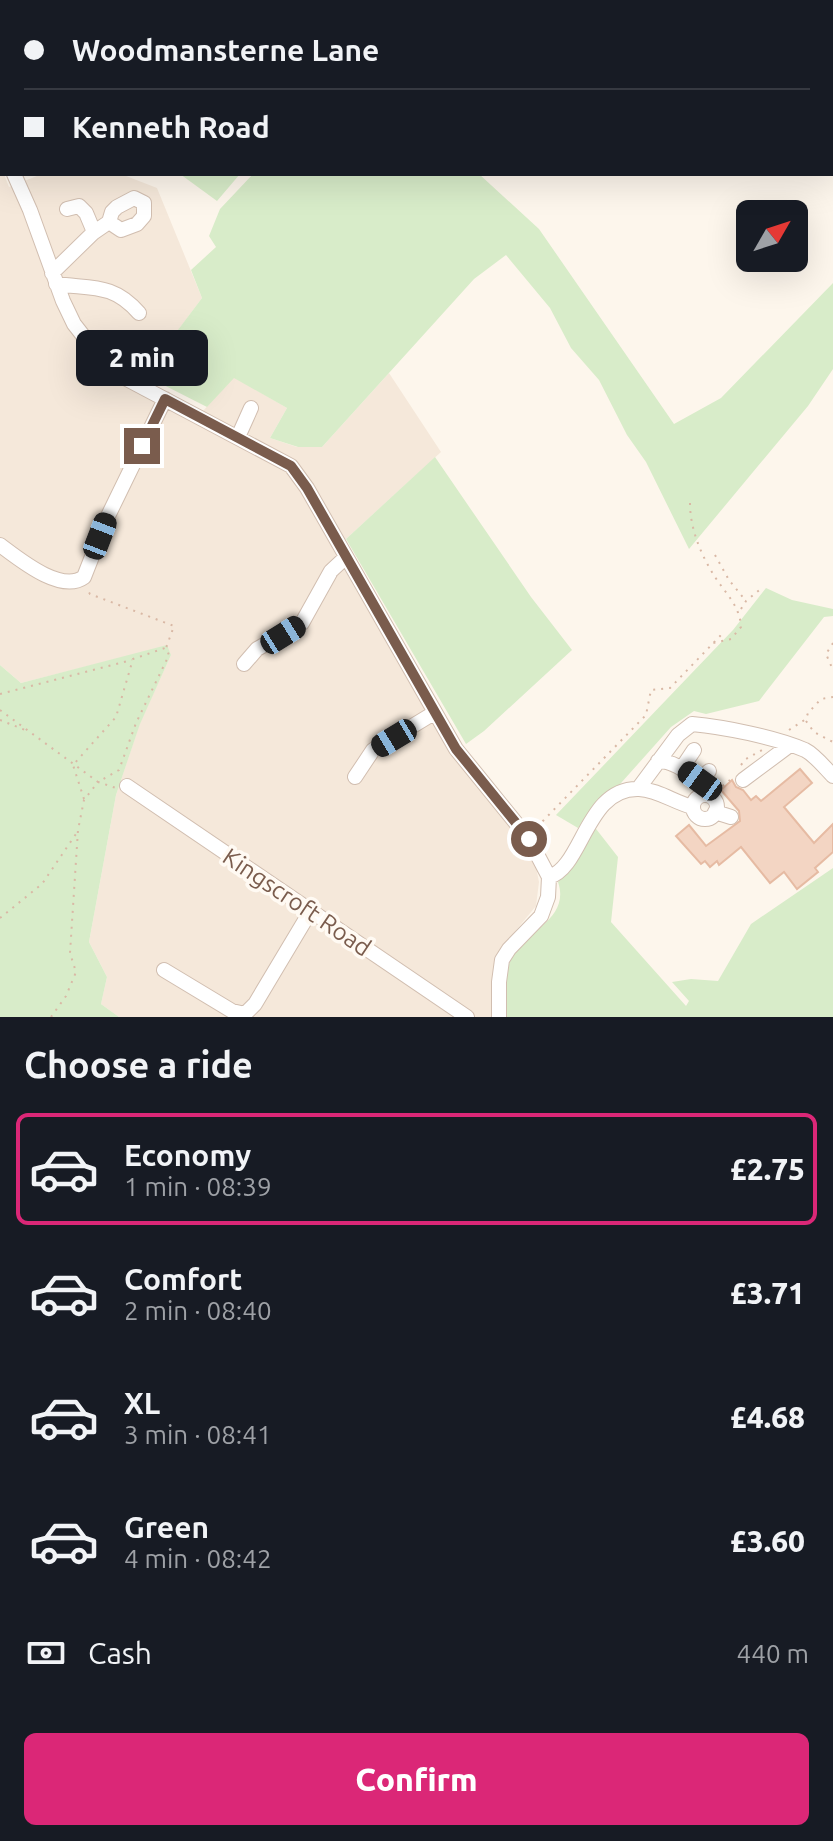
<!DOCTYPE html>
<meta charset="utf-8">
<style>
:root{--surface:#171b24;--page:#242831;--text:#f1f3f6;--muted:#9ea1a6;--line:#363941;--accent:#db2777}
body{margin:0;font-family:Ubuntu,sans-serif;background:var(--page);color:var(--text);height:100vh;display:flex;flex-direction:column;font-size:30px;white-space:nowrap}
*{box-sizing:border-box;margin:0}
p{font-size:26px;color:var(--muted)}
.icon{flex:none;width:44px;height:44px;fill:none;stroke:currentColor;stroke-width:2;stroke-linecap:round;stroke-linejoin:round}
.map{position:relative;height:1017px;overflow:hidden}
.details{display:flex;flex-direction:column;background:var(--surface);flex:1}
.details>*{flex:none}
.guide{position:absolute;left:0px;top:0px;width:834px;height:176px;box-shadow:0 8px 32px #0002;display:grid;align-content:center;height:176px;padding:0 24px;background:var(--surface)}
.needle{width:52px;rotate:51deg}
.tools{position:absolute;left:736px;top:200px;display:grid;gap:16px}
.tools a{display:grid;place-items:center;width:72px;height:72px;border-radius:12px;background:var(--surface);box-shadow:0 8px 32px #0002;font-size:40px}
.end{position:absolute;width:36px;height:36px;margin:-18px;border:10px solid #7a5c4d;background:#fff;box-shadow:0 0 0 4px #fff}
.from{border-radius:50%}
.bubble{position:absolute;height:56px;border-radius:12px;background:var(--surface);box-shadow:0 8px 32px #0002;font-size:26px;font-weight:800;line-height:56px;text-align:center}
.car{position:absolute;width:24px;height:48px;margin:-24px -12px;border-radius:10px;box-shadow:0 0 6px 2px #0007;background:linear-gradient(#222 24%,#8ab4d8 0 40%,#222 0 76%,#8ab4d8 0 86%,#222 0)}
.guide b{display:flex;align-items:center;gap:28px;height:76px;font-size:30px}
.guide b+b{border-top:2px solid var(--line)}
.guide i{width:20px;height:20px;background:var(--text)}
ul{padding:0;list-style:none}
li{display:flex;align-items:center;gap:24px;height:112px;margin:0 16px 12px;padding:0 8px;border:4px solid transparent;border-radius:12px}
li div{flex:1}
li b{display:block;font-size:30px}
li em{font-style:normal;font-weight:800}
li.selected{border-color:var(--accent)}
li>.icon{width:72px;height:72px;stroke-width:1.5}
h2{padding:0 24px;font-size:36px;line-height:96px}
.pay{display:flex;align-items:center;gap:20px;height:88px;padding:0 24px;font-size:30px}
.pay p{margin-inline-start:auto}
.cta{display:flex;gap:16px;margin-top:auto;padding:16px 24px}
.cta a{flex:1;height:92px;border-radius:12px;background:var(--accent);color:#fff;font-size:32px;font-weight:800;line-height:92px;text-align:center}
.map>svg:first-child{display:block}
.residential{fill:#f5e8da}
.green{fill:#d8ecc9}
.building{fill:#f3d5c3;stroke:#e6bba3;stroke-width:2}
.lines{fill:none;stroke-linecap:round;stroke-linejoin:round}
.minor-casing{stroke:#d1beb0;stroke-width:16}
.path{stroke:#d9b8a5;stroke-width:2;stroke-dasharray:2 6;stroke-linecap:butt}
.minor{stroke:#fff;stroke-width:14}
.route{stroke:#7a5c4d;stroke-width:10}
.labels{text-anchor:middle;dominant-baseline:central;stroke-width:7;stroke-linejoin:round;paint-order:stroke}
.street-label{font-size:24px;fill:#7a5c4d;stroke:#fffaf3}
</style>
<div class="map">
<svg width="833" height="1017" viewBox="0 0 833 1017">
<rect width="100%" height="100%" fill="#fdf6ec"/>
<path class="residential" d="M 0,164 L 9,187 L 42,174 L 121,174 L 157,188 L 202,298 L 141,380 L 203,411 L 234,377 L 287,408 L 270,438 L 297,447 L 322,447 L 389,373 L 441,452 L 346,539 L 332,548 L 435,727 L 525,843 L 536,867 L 539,882 L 536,906 L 499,951 L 494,966 L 494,1017 L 119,1017 L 101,1004 L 107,977 L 89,942 L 116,795 L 140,723 L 171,655 L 167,646 L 21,683 L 0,665 Z"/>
<path class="green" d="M 152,0 L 576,0 L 565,2 Z
M 180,174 L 240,174 L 217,201 Z
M 253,174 L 479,174 L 539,229 L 674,424 L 721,398 L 833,283 L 833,369 L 808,406 L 689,549 L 646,462 L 627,435 L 599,380 L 571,348 L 550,308 L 506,255 L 474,279 L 322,447 L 298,447 L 270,438 L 287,408 L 234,378 L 207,407 L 144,375 L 202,298 L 191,270 L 216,247 L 209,236 L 220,209 Z
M 435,457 L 531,597 L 572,650 L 484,731 L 466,744 L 346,539 Z
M 766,588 L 792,600 L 833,609 L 833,616 L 824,617 L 759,701 L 706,714 L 694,711 L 671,727 L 613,792 L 598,799 L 578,828 L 556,815 L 733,630 Z
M 167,645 L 171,655 L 140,724 L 116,795 L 89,942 L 107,977 L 101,1004 L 119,1017 L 0,1017 L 0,665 L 21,683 Z
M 593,825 L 618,857 L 611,922 L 686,1006 L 689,1001 L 672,982 L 691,979 L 718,981 L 751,924 L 833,868 L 833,1017 L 507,1017 C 506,999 503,970 514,954 C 530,930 570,917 558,882 L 573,866 Z"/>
<path class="building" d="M 800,769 L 812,783 L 784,807 L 814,843 L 833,824 L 833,852 L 815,868 L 818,872 L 797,889 L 784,872 L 770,883 L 741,847 L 719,865 L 717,861 L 710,867 L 705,861 L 701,864 L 676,836 L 689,825 L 706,846 L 740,821 L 739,811 L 721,790 L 732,780 L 736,787 L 743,790 L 751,800 L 756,796 L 761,801 Z"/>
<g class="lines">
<g class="minor-casing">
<path id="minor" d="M 0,142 L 2,147
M 14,174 L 30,210 L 63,301 L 74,324 L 95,351 L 123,377 L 291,466 L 307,488 L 456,749 L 529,839 L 549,877 L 548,897 L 541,916 L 509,949 L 502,960 L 499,982 L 499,1017
M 67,209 L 79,206 L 86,213 L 94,232
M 52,273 L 93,233 L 109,222 L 112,212 L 117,207 L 134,198 L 144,203 L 144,216 L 137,224 L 121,230 L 109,222
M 56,284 C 92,289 113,283 139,313
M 238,437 L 251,408
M 0,545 C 19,559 61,594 84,577 L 108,516 L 165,399
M 244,664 L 257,649 L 302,623 L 331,571 L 346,557
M 658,761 C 674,761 687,772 700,781 L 709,771
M 682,768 L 694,750
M 355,777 L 373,750 L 434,713
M 743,780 L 790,745
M 127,786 L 467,1017
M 638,789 L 678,735 L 692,724 C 724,727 775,737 805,750 C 815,755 825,768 833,776
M693 807a12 12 0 1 1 24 0a12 12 0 1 1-24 0Z
M 715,812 L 731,817
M 549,877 C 583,867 586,787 639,789 C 659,790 675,803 693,807
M 164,970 L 232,1011 L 245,1014 L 255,1004 L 310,912"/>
</g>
<path class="path" d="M 410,0 L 499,0
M 690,503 C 690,529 701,555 715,577 C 726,594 740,606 741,627 L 731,639 L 713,643
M 715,555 L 729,580 L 746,601
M 741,609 L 746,601 L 763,587
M 833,643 L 826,654 L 833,670
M 0,694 L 132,660
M 0,710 L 98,782 L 119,770 L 136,723 L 169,655 L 166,648 L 174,626 L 90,594 L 86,588
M 0,720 L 25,730
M 806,721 L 814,732 L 833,742
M 789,730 L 806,719 L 808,713 L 821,699 L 833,697
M 741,765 L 746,759 L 762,750
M 713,798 L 714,793 L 730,780
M 84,799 L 73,765 L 116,717 L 133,659 L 165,648
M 537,827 L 646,715 L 651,690 L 670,688 L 722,634
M 0,918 L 42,884 L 78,831
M 51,1017 L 66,996 L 76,972 L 70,953 L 78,830 L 84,800 L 98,782 L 116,788"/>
<use href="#minor" class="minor"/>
</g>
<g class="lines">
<path class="route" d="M 142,446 L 165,399 L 291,466 L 307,488 L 456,749 L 529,839"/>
</g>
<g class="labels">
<g class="street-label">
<text transform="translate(297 902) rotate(34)">Kingscroft Road</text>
</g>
</g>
</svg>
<div class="tools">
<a><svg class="needle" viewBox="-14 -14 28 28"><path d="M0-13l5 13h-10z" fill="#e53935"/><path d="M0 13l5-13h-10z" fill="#9ea1a6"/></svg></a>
</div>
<i class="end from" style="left:529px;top:839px"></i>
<i class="end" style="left:142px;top:446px"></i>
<div class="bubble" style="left:76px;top:330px;width:132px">2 min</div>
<i class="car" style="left:100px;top:536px;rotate:21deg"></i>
<i class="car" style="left:283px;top:635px;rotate:58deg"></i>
<i class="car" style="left:394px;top:738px;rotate:239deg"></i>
<i class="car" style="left:700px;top:781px;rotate:306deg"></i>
<div class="guide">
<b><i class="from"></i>Woodmansterne Lane</b>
<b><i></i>Kenneth Road</b>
</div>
</div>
<section class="details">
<h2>Choose a ride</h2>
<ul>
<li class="selected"><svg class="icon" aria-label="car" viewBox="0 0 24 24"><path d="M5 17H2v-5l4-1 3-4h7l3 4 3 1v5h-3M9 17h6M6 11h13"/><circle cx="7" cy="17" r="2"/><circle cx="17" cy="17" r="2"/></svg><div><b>Economy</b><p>1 min · 08:39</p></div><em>£2.75</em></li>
<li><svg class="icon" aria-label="car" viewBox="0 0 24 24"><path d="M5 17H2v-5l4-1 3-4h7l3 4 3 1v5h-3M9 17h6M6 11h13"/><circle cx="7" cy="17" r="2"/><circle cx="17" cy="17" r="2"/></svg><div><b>Comfort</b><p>2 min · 08:40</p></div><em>£3.71</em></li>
<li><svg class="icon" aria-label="car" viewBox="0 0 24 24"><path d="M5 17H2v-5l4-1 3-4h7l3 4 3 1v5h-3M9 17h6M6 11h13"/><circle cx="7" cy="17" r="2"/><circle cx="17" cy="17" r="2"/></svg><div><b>XL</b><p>3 min · 08:41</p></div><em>£4.68</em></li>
<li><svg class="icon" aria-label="car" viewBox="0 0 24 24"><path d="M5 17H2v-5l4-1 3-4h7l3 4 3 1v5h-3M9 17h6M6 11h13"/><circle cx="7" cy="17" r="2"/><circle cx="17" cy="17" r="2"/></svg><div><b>Green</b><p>4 min · 08:42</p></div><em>£3.60</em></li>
</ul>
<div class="pay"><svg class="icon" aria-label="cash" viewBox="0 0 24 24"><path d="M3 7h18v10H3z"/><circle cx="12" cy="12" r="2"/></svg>Cash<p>440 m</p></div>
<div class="cta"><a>Confirm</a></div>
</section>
